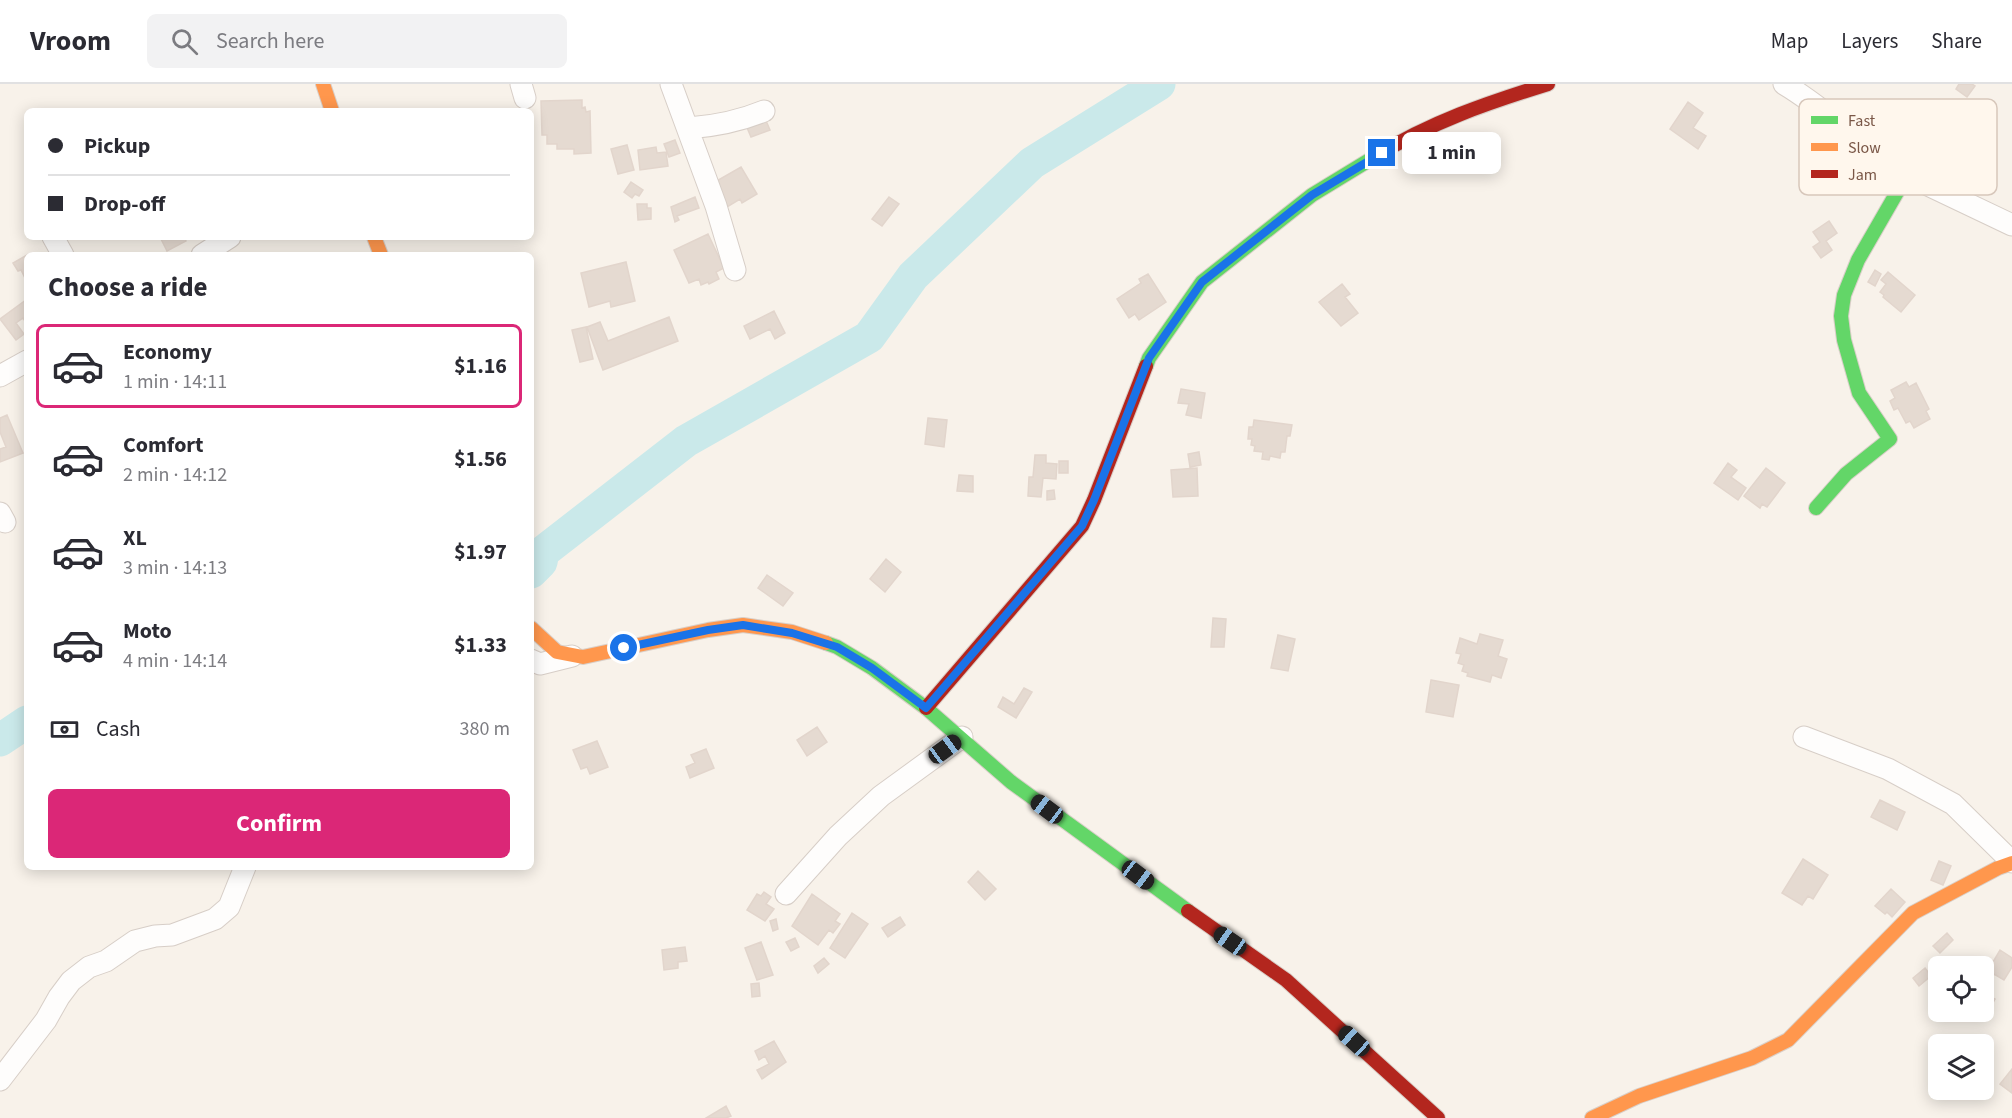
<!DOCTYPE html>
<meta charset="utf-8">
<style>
:root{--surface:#fff;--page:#f2f2f3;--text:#2b2b33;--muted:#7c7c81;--line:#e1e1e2;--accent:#db2777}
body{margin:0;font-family:"Source Sans 3",sans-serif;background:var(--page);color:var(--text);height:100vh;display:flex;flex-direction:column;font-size:22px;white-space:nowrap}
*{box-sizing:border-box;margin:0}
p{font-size:20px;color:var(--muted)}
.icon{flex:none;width:33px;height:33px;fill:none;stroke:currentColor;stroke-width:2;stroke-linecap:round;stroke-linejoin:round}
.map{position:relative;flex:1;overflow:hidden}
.side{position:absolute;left:24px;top:168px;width:510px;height:618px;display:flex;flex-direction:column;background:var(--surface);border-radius:9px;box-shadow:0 3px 15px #0003}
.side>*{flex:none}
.hud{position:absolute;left:24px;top:24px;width:510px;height:132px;border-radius:9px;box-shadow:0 3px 15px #0003;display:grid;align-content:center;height:132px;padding:0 24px;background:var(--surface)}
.tools{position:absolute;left:1928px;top:872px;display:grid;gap:12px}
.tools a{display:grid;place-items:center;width:66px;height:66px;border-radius:9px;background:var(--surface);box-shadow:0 3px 15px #0003;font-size:30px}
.end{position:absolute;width:27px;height:27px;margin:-14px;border:8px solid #1a73e8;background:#fff;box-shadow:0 0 0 3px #fff}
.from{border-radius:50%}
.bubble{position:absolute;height:42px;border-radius:9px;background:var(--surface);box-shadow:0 3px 15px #0003;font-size:20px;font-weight:700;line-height:42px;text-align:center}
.car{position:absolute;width:18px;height:36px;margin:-18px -9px;border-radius:8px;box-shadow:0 0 4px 2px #0007;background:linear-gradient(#222 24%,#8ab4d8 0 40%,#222 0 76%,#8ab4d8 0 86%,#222 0)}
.hud b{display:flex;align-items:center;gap:21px;height:57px;font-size:22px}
.hud b+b{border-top:2px solid var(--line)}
.hud i{width:15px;height:15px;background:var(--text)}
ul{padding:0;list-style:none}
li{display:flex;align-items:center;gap:18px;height:84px;margin:0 12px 9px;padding:0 12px;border:3px solid transparent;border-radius:9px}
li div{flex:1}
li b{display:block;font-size:22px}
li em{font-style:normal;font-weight:700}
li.selected{border-color:var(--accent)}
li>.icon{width:54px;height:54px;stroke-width:1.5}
h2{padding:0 24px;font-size:27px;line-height:72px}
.pay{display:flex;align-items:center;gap:15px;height:66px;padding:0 24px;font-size:22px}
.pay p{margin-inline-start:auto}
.button{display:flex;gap:12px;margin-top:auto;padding:12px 24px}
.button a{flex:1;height:69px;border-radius:9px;background:var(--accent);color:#fff;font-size:24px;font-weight:700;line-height:69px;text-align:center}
header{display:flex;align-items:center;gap:36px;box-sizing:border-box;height:84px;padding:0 30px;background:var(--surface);border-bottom:2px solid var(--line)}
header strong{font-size:28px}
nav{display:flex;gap:33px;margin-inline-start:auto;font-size:21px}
.search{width:420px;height:54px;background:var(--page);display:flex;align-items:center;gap:15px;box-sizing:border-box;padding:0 21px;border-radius:9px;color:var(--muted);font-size:22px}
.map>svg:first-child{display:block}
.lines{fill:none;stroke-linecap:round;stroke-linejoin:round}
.river{stroke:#cae9ea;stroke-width:33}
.building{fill:#e5dad1;stroke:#e2d5cc;stroke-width:1.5}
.street-casing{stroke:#d7cec7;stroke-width:23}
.fast-casing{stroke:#d9cfc8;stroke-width:16}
.slow-casing{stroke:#d9cfc8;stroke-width:16}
.jam-casing{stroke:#d9cfc8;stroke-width:16}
.street{stroke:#fefdfc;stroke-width:21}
.fast{stroke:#63d668;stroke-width:14}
.slow{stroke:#ff974d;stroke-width:14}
.jam{stroke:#b3261e;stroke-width:14}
.route{stroke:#1a73e8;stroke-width:8}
.key{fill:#fff7ed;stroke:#d7c7bb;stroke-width:1.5}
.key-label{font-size:16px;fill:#7a5747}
</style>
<header>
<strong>Vroom</strong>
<div class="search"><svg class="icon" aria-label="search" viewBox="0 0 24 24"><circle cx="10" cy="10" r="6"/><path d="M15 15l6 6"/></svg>Search here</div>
<nav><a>Map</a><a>Layers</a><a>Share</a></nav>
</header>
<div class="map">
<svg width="2012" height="1034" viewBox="0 0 2012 1034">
<rect width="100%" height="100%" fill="#f8f2ea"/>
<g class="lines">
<path class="river" d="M 531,488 L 541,478 L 543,468 L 686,357 L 869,253 L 913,192 L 1032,79 L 1159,0
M 0,656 L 27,638"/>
</g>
<path class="building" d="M 1959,0 L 1972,0 L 1975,2 L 1967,13 L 1956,5 Z
M 582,16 L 582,24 L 585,23 L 586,28 L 590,27 L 591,69 L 574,70 L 574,65 L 557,65 L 557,60 L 547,60 L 547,51 L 542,51 L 541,17 Z
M 1688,18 L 1703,29 L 1693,44 L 1706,52 L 1698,65 L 1670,45 Z
M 764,32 L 770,46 L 751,53 L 745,39 Z
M 675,56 L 680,69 L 669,73 L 664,60 Z
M 627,61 L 634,86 L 618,90 L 611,65 Z
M 656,63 L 657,69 L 666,68 L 668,82 L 640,86 L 638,66 Z
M 741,83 L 757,110 L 742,119 L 740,115 L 727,123 L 713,99 Z
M 631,98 L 643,106 L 639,112 L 635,110 L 632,114 L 624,108 Z
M 695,113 L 699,124 L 677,132 L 679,136 L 675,138 L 671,123 Z
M 889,113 L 899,120 L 882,142 L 872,135 Z
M 637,120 L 647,120 L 647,124 L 651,124 L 651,135 L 638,136 Z
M 1829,137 L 1837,149 L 1826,157 L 1832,166 L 1821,174 L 1813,163 L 1820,158 L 1813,148 Z
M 708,150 L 724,184 L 716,188 L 719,195 L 709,200 L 708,198 L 701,201 L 699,195 L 689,199 L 674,166 Z
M 160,153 L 184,153 L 186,157 L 167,167 Z
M 27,171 L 27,193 L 25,194 L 21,186 L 18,187 L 13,179 Z
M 626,178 L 635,217 L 611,223 L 610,217 L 589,223 L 581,189 Z
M 1875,186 L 1881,190 L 1875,202 L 1868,198 Z
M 1888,188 L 1915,211 L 1901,228 L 1883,213 L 1884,211 L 1880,208 L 1886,200 L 1881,196 Z
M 1148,190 L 1166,218 L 1139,236 L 1135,230 L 1129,234 L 1117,215 L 1141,199 L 1139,195 Z
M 1342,200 L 1350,210 L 1345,213 L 1358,229 L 1341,242 L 1319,218 Z
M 26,216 L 27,240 L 23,234 L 16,239 L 24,250 L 16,256 L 0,235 Z
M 774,227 L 785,249 L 775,255 L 770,245 L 750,255 L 744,242 Z
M 669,233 L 678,257 L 603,286 L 587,243 L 600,238 L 608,257 Z
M 586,243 L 593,275 L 580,278 L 572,246 Z
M 1906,298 L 1909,303 L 1916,299 L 1929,325 L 1926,327 L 1930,335 L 1914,344 L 1910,337 L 1906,339 L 1898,324 L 1894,326 L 1890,317 L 1895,314 L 1891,306 Z
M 1181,305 L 1205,309 L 1201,334 L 1186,331 L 1189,320 L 1178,319 Z
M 7,331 L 23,369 L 0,378 L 0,365 L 6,363 L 0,348 L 0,334 Z
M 928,334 L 947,336 L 944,363 L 925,360 Z
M 1254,336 L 1292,341 L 1290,352 L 1287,352 L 1285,368 L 1281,368 L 1280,374 L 1270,372 L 1269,376 L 1262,375 L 1263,368 L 1254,367 L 1255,362 L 1251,361 L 1252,355 L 1248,355 L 1249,343 L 1253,343 Z
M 1199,368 L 1201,381 L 1190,383 L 1188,370 Z
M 1035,371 L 1046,371 L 1046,379 L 1057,380 L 1056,395 L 1043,394 L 1041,413 L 1028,412 L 1029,393 L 1033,393 Z
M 1059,377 L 1068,377 L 1068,389 L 1059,389 Z
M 1728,379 L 1737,386 L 1731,393 L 1746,404 L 1738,416 L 1714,399 Z
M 1197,384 L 1198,412 L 1173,413 L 1171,386 Z
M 1766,384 L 1785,399 L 1767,423 L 1762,420 L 1760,424 L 1744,412 Z
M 959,391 L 973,392 L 973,408 L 957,407 Z
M 1054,406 L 1055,415 L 1047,416 L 1047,407 Z
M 886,475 L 901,488 L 885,508 L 870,495 Z
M 767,491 L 793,509 L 783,522 L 758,504 Z
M 1213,534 L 1226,535 L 1224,563 L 1211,563 Z
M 1480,550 L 1503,556 L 1498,572 L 1507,575 L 1501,594 L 1492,591 L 1490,598 L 1467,592 L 1468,589 L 1462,587 L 1464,581 L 1458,579 L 1461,570 L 1456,569 L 1460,554 L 1477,560 Z
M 1278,551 L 1295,555 L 1288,587 L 1271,584 Z
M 1431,596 L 1459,601 L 1453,633 L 1426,628 Z
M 1024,604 L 1032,608 L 1016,634 L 998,623 L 1003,613 L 1014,620 Z
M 817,643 L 827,658 L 807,672 L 797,656 Z
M 597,657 L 608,683 L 590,690 L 587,683 L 581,685 L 573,666 Z
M 706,665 L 714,684 L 690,694 L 686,683 L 695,679 L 691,671 Z
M 1880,716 L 1905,728 L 1897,746 L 1871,733 Z
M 1803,775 L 1828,791 L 1813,815 L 1808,812 L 1802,821 L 1782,809 Z
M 1939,777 L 1951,782 L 1943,801 L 1931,796 Z
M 978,787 L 996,805 L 985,816 L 968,798 Z
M 1891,805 L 1905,818 L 1892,833 L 1887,828 L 1885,830 L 1875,822 Z
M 764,808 L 771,813 L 766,820 L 774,825 L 765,837 L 747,826 L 757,810 L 761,812 Z
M 812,810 L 840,830 L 835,837 L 840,840 L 833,849 L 829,846 L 818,861 L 792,842 Z
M 852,829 L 868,840 L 845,874 L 830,864 Z
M 900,833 L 905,841 L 888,853 L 882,844 Z
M 776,835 L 778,845 L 773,847 L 770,837 Z
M 1947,849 L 1953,856 L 1940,869 L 1933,862 Z
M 795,854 L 799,863 L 791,867 L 786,858 Z
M 761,858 L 773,891 L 757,896 L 745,864 Z
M 685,863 L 687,877 L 678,878 L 678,884 L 664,886 L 662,866 Z
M 2000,866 L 2012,874 L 2012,883 L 2004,896 L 1994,890 L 1992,893 L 1986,890 Z
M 824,874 L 829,880 L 818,889 L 814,882 Z
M 1925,884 L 1931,892 L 1919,902 L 1913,894 Z
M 759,899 L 760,912 L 752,913 L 751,900 Z
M 1983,909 L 1995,915 L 1988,928 L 1983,925 Z
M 774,957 L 786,978 L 762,995 L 757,986 L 769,980 L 765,972 L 759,976 L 755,967 Z
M 2012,985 L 2012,1009 L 2000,1000 Z
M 726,1022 L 731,1032 L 726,1034 L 706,1034 Z"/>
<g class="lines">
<g class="street-casing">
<path id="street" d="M 521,0 L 525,14
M 671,0 L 716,122 L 735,186
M 1784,0 C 1828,26 1864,63 1907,91 L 2012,141
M 689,44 C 715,42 740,37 764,27
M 53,153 L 63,171
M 202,171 L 230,153
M 0,292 L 27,277
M 0,429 L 5,438
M 531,576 L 540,580 L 572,572
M 1804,653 L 1888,685 L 1953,720 L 2012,778
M 786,810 L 838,752 L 881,712 L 962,653
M 0,996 L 46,936 L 59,913 L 71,897 L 89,883 L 106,877 L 135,857 L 155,852 L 172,851 L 215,835 L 229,823 L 245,783"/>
</g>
<g class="fast-casing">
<path id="fast" d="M 1146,282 L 1149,274 L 1202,198 L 1312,111 L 1376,72
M 1816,424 L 1846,390 L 1890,355 L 1859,309 L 1844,256 L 1841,232 L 1844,211 L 1858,176 L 1907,91
M 826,559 L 837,563 L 872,584 L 926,624 L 1011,698 L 1188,827"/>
</g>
<g class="slow-casing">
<path id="slow" d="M 323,0 L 332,27
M 374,153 L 381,171
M 531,544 L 557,568 L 583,573 L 708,546 L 743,541 L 792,548 L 826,559
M 1592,1034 L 1639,1012 L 1752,974 L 1788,956 L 1913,829 L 1998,784 L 2012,779"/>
</g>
<g class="jam-casing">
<path id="jam" d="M 1376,72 C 1431,38 1487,19 1548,0
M 926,624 L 1082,442 L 1094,416 L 1146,282
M 1188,827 L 1286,896 L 1438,1034"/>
</g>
<use href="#street" class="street"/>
<use href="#fast" class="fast"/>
<use href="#slow" class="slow"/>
<use href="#jam" class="jam"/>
</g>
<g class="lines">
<path class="route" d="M 624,564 L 708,546 L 743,541 L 792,549 L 837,563 L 872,584 L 926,624 L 1082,442 L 1094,416 L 1149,274 L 1202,198 L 1312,111 L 1382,69"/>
</g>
<rect x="1799" y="15" width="198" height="96" rx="9" class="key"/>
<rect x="1811" y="32" width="27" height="8" fill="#63d668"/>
<rect x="1811" y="59" width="27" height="8" fill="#ff974d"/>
<rect x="1811" y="86" width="27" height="8" fill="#b3261e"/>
<g class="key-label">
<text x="1848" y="42">Fast</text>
<text x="1848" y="69">Slow</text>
<text x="1848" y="96">Jam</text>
</g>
</svg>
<div class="tools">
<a><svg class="icon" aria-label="locate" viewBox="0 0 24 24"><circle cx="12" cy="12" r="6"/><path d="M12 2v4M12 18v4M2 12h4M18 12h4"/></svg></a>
<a><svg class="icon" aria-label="layers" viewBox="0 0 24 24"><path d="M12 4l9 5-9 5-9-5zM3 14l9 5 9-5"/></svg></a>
</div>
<i class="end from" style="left:624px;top:564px"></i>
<i class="end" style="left:1382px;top:69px"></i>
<div class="bubble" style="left:1402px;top:48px;width:99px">1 min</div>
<i class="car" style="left:945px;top:665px;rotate:54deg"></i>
<i class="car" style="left:1047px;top:725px;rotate:307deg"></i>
<i class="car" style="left:1138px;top:791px;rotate:127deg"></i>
<i class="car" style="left:1230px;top:857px;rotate:305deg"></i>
<i class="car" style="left:1354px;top:957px;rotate:312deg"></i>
<div class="hud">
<b><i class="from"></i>Pickup</b>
<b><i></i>Drop-off</b>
</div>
<section class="side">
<h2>Choose a ride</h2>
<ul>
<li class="selected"><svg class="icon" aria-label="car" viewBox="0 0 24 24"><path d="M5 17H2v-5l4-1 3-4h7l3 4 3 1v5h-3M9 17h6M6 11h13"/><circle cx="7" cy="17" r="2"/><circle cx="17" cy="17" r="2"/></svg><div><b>Economy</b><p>1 min · 14:11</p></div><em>$1.16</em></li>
<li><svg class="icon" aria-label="car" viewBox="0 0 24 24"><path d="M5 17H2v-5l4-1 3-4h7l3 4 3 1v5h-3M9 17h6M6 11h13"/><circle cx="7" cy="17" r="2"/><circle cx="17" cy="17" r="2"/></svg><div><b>Comfort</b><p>2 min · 14:12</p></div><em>$1.56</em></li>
<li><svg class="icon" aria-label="car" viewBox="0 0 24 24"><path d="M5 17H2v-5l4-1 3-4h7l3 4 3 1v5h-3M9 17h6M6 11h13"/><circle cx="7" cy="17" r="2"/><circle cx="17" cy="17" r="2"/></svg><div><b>XL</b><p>3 min · 14:13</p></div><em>$1.97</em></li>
<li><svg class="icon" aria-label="car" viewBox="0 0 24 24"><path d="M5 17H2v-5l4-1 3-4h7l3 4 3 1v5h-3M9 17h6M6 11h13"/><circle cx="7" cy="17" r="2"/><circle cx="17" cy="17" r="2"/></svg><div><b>Moto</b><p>4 min · 14:14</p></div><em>$1.33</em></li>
</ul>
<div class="pay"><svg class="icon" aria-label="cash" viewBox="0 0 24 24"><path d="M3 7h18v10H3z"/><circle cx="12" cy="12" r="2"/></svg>Cash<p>380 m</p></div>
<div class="button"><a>Confirm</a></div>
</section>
</div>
